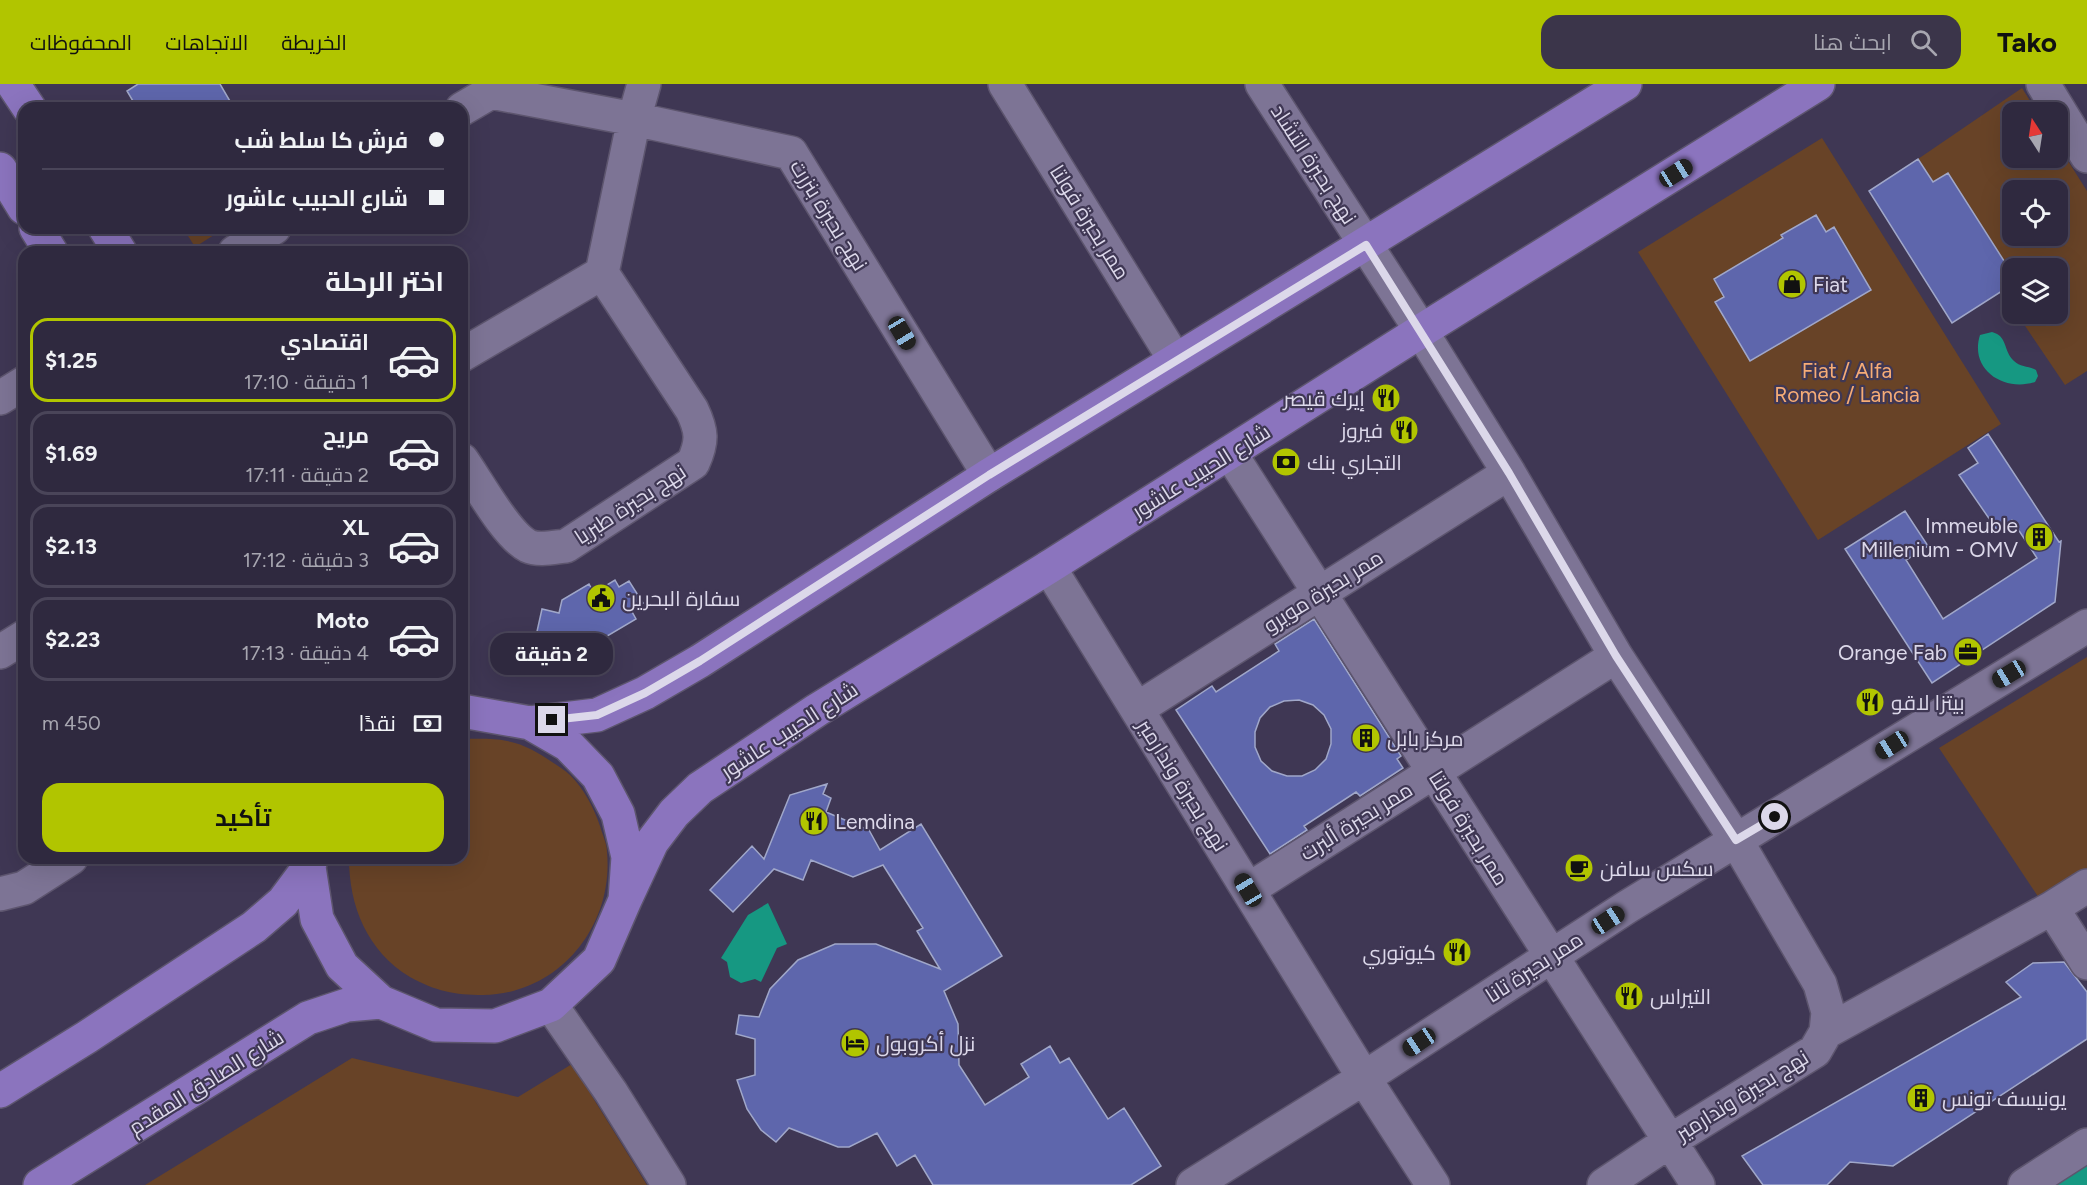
<!DOCTYPE html>
<html lang="ar">
<meta charset="utf-8">
<style>
:root{--surface:#2f293f;--page:#3b354a;--text:#f1f3f6;--muted:#a7a6b0;--line:#4a4559;--accent:#b1c500}
body{margin:0;font-family:Figtree,Cairo,sans-serif;background:var(--page);color:var(--text);direction:rtl;height:100vh;display:flex;flex-direction:column;font-size:22px;white-space:nowrap}
*{box-sizing:border-box;margin:0}
p{font-size:20px;color:var(--muted)}
.icon{flex:none;width:33px;height:33px;fill:none;stroke:currentColor;stroke-width:2;stroke-linecap:round;stroke-linejoin:round}
.map{position:relative;flex:1;overflow:hidden;direction:ltr}
.panel{position:absolute;left:18px;top:162px;width:450px;height:618px;display:flex;flex-direction:column;background:var(--surface);border-radius:18px;box-shadow:0 6px 24px #0002,0 0 0 2px var(--line);direction:rtl}
.panel>*{flex:none}
.banner{position:absolute;left:18px;top:18px;width:450px;height:132px;border-radius:18px;box-shadow:0 6px 24px #0002,0 0 0 2px var(--line);direction:rtl;display:grid;align-content:center;height:132px;padding:0 24px;background:var(--surface)}
.needle{width:39px;rotate:348deg}
.controls{position:absolute;left:2002px;top:18px;display:grid;gap:12px}
.controls a{display:grid;place-items:center;width:66px;height:66px;border-radius:12px;background:var(--surface);box-shadow:0 6px 24px #0002,0 0 0 2px var(--line);font-size:30px}
.end{position:absolute;width:27px;height:27px;margin:-14px;border:8px solid #dcd8ea;background:#111;box-shadow:0 0 0 3px #111}
.from{border-radius:50%}
.bubble{position:absolute;height:42px;border-radius:18px;background:var(--surface);box-shadow:0 6px 24px #0002,0 0 0 2px var(--line);font-size:20px;font-weight:700;line-height:42px;text-align:center;direction:rtl}
.car{position:absolute;width:18px;height:36px;margin:-18px -9px;border-radius:8px;box-shadow:0 0 4px 2px #0007;background:linear-gradient(#222 24%,#8ab4d8 0 40%,#222 0 76%,#8ab4d8 0 86%,#222 0)}
.banner b{display:flex;align-items:center;gap:21px;height:57px;font-size:22px}
.banner b+b{border-top:2px solid var(--line)}
.banner i{width:15px;height:15px;background:var(--text)}
ul{padding:0;list-style:none}
li{display:flex;align-items:center;gap:18px;height:84px;margin:0 12px 9px;padding:0 12px;border:3px solid var(--line);border-radius:18px}
li div{flex:1}
li b{display:block;font-size:22px}
li em{font-style:normal;font-weight:700}
li.current{border-color:var(--accent)}
li>.icon{width:54px;height:54px;stroke-width:1.5}
h2{padding:0 24px;font-size:27px;line-height:72px}
.pay{display:flex;align-items:center;gap:15px;height:66px;padding:0 24px;font-size:22px}
.pay p{margin-inline-start:auto}
.primary-button{display:flex;gap:12px;margin-top:auto;padding:12px 24px}
.primary-button a{flex:1;height:69px;border-radius:18px;background:var(--accent);color:#111;font-size:24px;font-weight:700;line-height:69px;text-align:center}
header{display:flex;align-items:center;gap:36px;box-sizing:border-box;height:84px;padding:0 30px;background:var(--accent);color:#111}
header strong{font-size:28px}
nav{display:flex;gap:33px;margin-inline-start:auto;font-size:21px}
.search{width:420px;height:54px;background:var(--page);display:flex;align-items:center;gap:15px;box-sizing:border-box;padding:0 21px;border-radius:18px;color:var(--muted);font-size:22px}
.map>svg:first-child{display:block}
.green{fill:#684327;fill-rule:evenodd}
.water{fill:#169882}
.building{fill:#5e66ac;stroke:#a0a7c9;stroke-width:1.5;fill-rule:evenodd}
.lines{fill:none;stroke-linecap:round;stroke-linejoin:round}
.minor-casing{stroke:#5d556e;stroke-width:36}
.major-casing{stroke:#5d556e;stroke-width:36}
.minor{stroke:#7d7495;stroke-width:33}
.major{stroke:#8b74be;stroke-width:33}
.route{stroke:#dcd8ea;stroke-width:8}
.labels{text-anchor:middle;dominant-baseline:central;stroke-width:4.5;stroke-linejoin:round;paint-order:stroke}
.street-label{font-size:21px;fill:#dcd8ea;stroke:#3f3754}
.poi-label{font-size:21px;fill:#dcd8ea;stroke:#3f3754;text-anchor:start}
.park-label{font-size:21px;fill:#f6ac76;stroke:#3f3754}
</style>
<header>
<strong>Tako</strong>
<div class="search"><svg class="icon" aria-label="search" viewBox="0 0 24 24"><circle cx="10" cy="10" r="6"/><path d="M15 15l6 6"/></svg>ابحث هنا</div>
<nav><a>الخريطة</a><a>الاتجاهات</a><a>المحفوظات</a></nav>
</header>
<div class="map">
<svg width="2087" height="1101" viewBox="0 0 2087 1101">
<rect width="100%" height="100%" fill="#3f3754"/>
<path class="green" d="M 2022,4 L 2037,28 L 2013,28 L 2013,74 L 2058,74 L 2058,61 L 2087,107 L 2087,287 L 2065,301 L 2017,230 L 2058,230 L 2058,184 L 2013,184 L 2013,191 L 1948,89 L 1933,98 L 1918,75 ZM 2013,106 L 2058,106 L 2058,152 L 2013,152 Z
M 1822,54 L 2001,340 L 1818,456 L 1638,168 Z
M 183,144 L 225,144 L 195,163 Z
M 2087,573 L 2087,788 L 2041,817 L 1939,664 Z
M 462,655 C 476,655 493,654 507,657 C 524,660 539,669 552,678 C 558,682 565,686 570,691 C 584,705 594,724 600,742 C 602,750 607,759 607,768 C 614,842 559,910 483,911 C 455,911 435,907 410,893 C 367,867 349,822 349,774 L 462,774 Z
M 352,974 L 518,1013 L 572,980 L 647,1101 L 145,1101 Z"/>
<path class="water" d="M 1992,248 C 2008,252 2003,267 2014,277 C 2020,283 2029,282 2036,286 L 2038,292 L 2035,298 C 2004,308 1969,286 1980,251 Z
M 768,819 L 787,860 L 777,864 L 761,898 L 755,895 L 741,899 L 730,893 L 727,878 L 721,874 L 748,831 Z
M 2087,1074 L 2087,1101 L 2044,1101 Z"/>
<path class="building" d="M 138,0 L 220,0 L 234,24 L 137,24 L 127,7 Z
M 1918,75 L 1933,98 L 1948,89 L 2013,191 L 2013,200 L 1952,239 L 1869,107 Z
M 1816,131 L 1826,148 L 1834,143 L 1871,206 L 1750,277 L 1715,218 L 1724,213 L 1714,195 L 1783,154 L 1781,151 Z
M 1988,350 L 2059,458 L 2061,457 L 2055,518 L 1932,599 L 1845,465 L 1905,427 L 1928,462 L 1906,476 L 1943,535 L 2037,474 L 2012,436 L 1997,446 L 1959,391 L 1978,379 L 1968,364 Z
M 615,496 L 619,503 L 629,497 L 643,519 L 631,526 L 636,535 L 587,564 L 536,552 L 542,525 L 559,529 L 562,516 L 589,500 L 594,509 Z
M 1314,535 L 1401,672 L 1397,675 L 1403,684 L 1360,712 L 1356,708 L 1304,742 L 1307,746 L 1270,770 L 1176,626 L 1212,602 L 1216,608 L 1279,567 L 1275,560 ZM 1299,616 L 1313,621 L 1324,631 L 1331,645 L 1331,660 L 1326,675 L 1315,686 L 1302,692 L 1287,692 L 1272,687 L 1261,677 L 1255,663 L 1255,648 L 1260,634 L 1270,623 L 1284,617 Z
M 827,700 L 823,710 L 831,714 L 826,728 L 869,746 L 880,766 L 921,740 L 1002,872 L 944,907 L 958,940 L 959,981 L 985,1021 L 1029,993 L 1021,980 L 1050,962 L 1060,979 L 1069,974 L 1108,1035 L 1124,1024 L 1161,1082 L 1131,1101 L 933,1101 L 915,1071 L 897,1082 L 877,1049 L 849,1063 L 838,1063 L 789,1044 L 776,1058 L 761,1046 L 747,1025 L 737,996 L 755,991 L 755,955 L 736,950 L 739,931 L 759,933 L 770,905 L 798,876 L 835,860 L 876,860 L 940,885 L 917,847 L 923,844 L 883,781 L 853,793 L 811,776 L 803,796 L 774,785 L 733,828 L 710,806 L 752,762 L 764,775 L 790,711 Z
M 2064,878 L 2087,908 L 2087,955 L 1893,1082 L 1850,1078 L 1827,1101 L 1763,1101 L 1742,1072 L 2021,913 L 2006,898 L 2033,879 Z"/>
<g class="lines">
<g class="minor-casing">
<path id="minor" d="M 1005,0 L 1175,276
M 1262,0 L 1413,234 L 1509,389 L 1616,572 L 1736,756 L 1820,900 L 1828,928 L 1826,948 L 1815,967 L 1670,1057 L 1604,1101
M 2043,0 L 2087,72
M 462,25 L 491,8 L 634,35 L 791,69 L 989,391
M 235,168 L 274,144
M 462,271 L 602,189
M 0,314 L 24,299
M 1230,369 L 1698,1101
M 462,376 C 477,397 506,451 528,462 C 539,467 555,463 566,462 L 693,379 C 703,357 702,347 692,326 L 602,189 L 634,35 L 644,0
M 1049,483 L 1364,994 L 1433,1101
M 0,568 L 24,553
M 1137,625 L 1509,389
M 2087,802 L 2052,824 L 2087,879
M 1248,806 L 1616,572
M 0,810 L 24,804 L 71,774
M 551,921 L 611,1008 L 669,1101
M 1826,948 L 2052,824
M 1193,1101 L 1364,994 L 1627,823 L 2087,542
M 2025,1101 L 2087,1061"/>
</g>
<g class="major-casing">
<path id="major" d="M 13,0 L 29,24
M 0,85 L 24,124
M 36,144 L 51,168
M 105,144 L 120,168
M 530,639 L 597,631 L 645,609 L 700,577 L 989,391 L 1625,0
M 311,774 L 309,783 L 317,835 L 342,882 L 381,918 L 436,941 L 495,942 L 551,921 L 599,876 L 625,816 L 628,773 L 618,730 L 598,692 L 568,661 L 530,639 L 462,627
M 625,816 L 652,758 L 674,729 L 700,704 L 817,626 L 1049,483 L 1421,247 L 1818,0
M 0,1007 L 87,953 L 254,843 L 283,818 L 309,783
M 40,1101 L 308,934 L 347,921 L 381,918"/>
</g>
<use href="#minor" class="minor"/>
<use href="#major" class="major"/>
</g>
<g class="lines">
<path class="route" d="M 552,636 L 597,631 L 645,609 L 700,577 L 989,391 L 1366,161 L 1509,389 L 1616,572 L 1736,756 L 1775,733"/>
</g>
<defs>
<g id="shop-disc" transform="scale(1.5)"><circle r="9.5" fill="#b1c500" stroke="#3f3754"/><path d="M-5-2.5h2.3a2.7 3.5 0 0 1 5.4 0H5L5.5 6h-11ZM-1.5-2.5h3a1.5 2.3 0 0 0-3 0Z" fill="#111"/></g>
<g id="restaurant-disc" transform="scale(1.5)"><circle r="9.5" fill="#b1c500" stroke="#3f3754"/><path d="M-5-6h1v4h1v-4h1v4h1v-4h1v5L-1.5 .5V6h-2V.5L-5-1ZM5-6V6H3V1.5H1.5Q1.5-4 5-6Z" fill="#111"/></g>
<g id="bank-disc" transform="scale(1.5)"><circle r="9.5" fill="#b1c500" stroke="#3f3754"/><path d="M-6-4H6V4H-6ZM0-2.3a2.3 2.3 0 1 0 0 4.6a2.3 2.3 0 1 0 0-4.6Z" fill="#111"/></g>
<g id="building-disc" transform="scale(1.5)"><circle r="9.5" fill="#b1c500" stroke="#3f3754"/><path d="M-4-6H4V6H1V3H-1V6H-4ZM-2.5-4.3h1.7v1.8h-1.7ZM.8-4.3h1.7v1.8H.8ZM-2.5-1h1.7V.8h-1.7ZM.8-1h1.7V.8H.8Z" fill="#111"/></g>
<g id="civic-disc" transform="scale(1.5)"><circle r="9.5" fill="#b1c500" stroke="#3f3754"/><path d="M-.6-6.5H3V-4.5H.6V-3L4-1V1h2V6H-6V1h2V-1L-.6-3ZM-1.2 2.5V6h2.4V2.5Z" fill="#111"/></g>
<g id="office-disc" transform="scale(1.5)"><circle r="9.5" fill="#b1c500" stroke="#3f3754"/><path d="M-6-3h4V-5.5h4V-3h4V5H-6ZM-1-4.5V-3h2v-1.5ZM-6 0V1H6V0Z" fill="#111"/></g>
<g id="cafe-disc" transform="scale(1.5)"><circle r="9.5" fill="#b1c500" stroke="#3f3754"/><path d="M-5.5-4.5H6V0H3Q3 3.5 0 3.5H-2.5Q-5.5 3.5-5.5 0ZM3-3.2v2h1.7v-2ZM-6 4.5H4V6H-6Z" fill="#111"/></g>
<g id="hotel-disc" transform="scale(1.5)"><circle r="9.5" fill="#b1c500" stroke="#3f3754"/><path d="M-6-4.5h1.5V1H6V5H4.5V3h-9V5H-6ZM-4 0a1.8 1.8 0 1 1 3.6 0ZM.5 0V-2.5h3Q6-2.5 6 0Z" fill="#111"/></g>
</defs>
<g fill-rule="evenodd">
<use href="#shop-disc" x="1792" y="200"/>
<use href="#restaurant-disc" x="1386" y="314"/>
<use href="#restaurant-disc" x="1404" y="346"/>
<use href="#bank-disc" x="1286" y="378"/>
<use href="#building-disc" x="2039" y="453"/>
<use href="#civic-disc" x="601" y="514"/>
<use href="#office-disc" x="1968" y="568"/>
<use href="#restaurant-disc" x="1870" y="618"/>
<use href="#building-disc" x="1366" y="654"/>
<use href="#restaurant-disc" x="814" y="737"/>
<use href="#cafe-disc" x="1579" y="784"/>
<use href="#restaurant-disc" x="1457" y="868"/>
<use href="#restaurant-disc" x="1629" y="912"/>
<use href="#hotel-disc" x="855" y="959"/>
<use href="#building-disc" x="1921" y="1014"/>
</g>
<g class="labels">
<g class="street-label">
<text transform="translate(1314 80) rotate(57)">نهج بحيرة التشاد</text>
<text transform="translate(829 131) rotate(58)">نهج بحيرة بنزرت</text>
<text transform="translate(1090 138) rotate(58)">ممر بحيرة فولتا</text>
<text transform="translate(1201 387) rotate(-32)">شارع الحبيب عاشور</text>
<text transform="translate(630 420) rotate(-33)">نهج بحيرة طبريا</text>
<text transform="translate(1323 507) rotate(-32)">ممر بحيرة مويرو</text>
<text transform="translate(789 646) rotate(-33)">شارع الحبيب عاشور</text>
<text transform="translate(1183 701) rotate(58)">نهج بحيرة وندارمير</text>
<text transform="translate(1356 737) rotate(-32)">ممر بحيرة ألبرت</text>
<text transform="translate(1469 744) rotate(58)">ممر بحيرة فولتا</text>
<text transform="translate(1534 883) rotate(-33)">ممر بحيرة تانا</text>
<text transform="translate(206 998) rotate(-32)">شارع الصادق المقدم</text>
<text transform="translate(1742 1011) rotate(-32)">نهج بحيرة وندارمير</text>
</g>
<g class="poi-label">
<text x="1813" y="200">Fiat</text>
<text x="1365" y="314" text-anchor="end">إيرك قيصر</text>
<text x="1383" y="346" text-anchor="end">فيروز</text>
<text x="1307" y="378">التجاري بنك</text>
<text x="2018" y="441" text-anchor="end">Immeuble<tspan x="2018" dy="24">Millenium - OMV</tspan></text>
<text x="622" y="514">سفارة البحرين</text>
<text x="1947" y="568" text-anchor="end">Orange Fab</text>
<text x="1891" y="618">بيتزا لاقو</text>
<text x="1387" y="654">مركز بابل</text>
<text x="835" y="737">Lemdina</text>
<text x="1600" y="784">سكس سافن</text>
<text x="1436" y="868" text-anchor="end">كيوتوري</text>
<text x="1650" y="912">التيراس</text>
<text x="876" y="959">نزل أكروبول</text>
<text x="1942" y="1014">يونيسف تونس</text>
</g>
<g class="park-label">
<text x="1847" y="286">Fiat / Alfa<tspan x="1847" dy="24">Romeo / Lancia</tspan></text>
</g>
</g>
</svg>
<div class="controls">
<a><svg class="needle" viewBox="-14 -14 28 28"><path d="M0-13l5 13h-10z" fill="#e53935"/><path d="M0 13l5-13h-10z" fill="#a7a6b0"/></svg></a>
<a><svg class="icon" aria-label="locate" viewBox="0 0 24 24"><circle cx="12" cy="12" r="6"/><path d="M12 2v4M12 18v4M2 12h4M18 12h4"/></svg></a>
<a><svg class="icon" aria-label="layers" viewBox="0 0 24 24"><path d="M12 4l9 5-9 5-9-5zM3 14l9 5 9-5"/></svg></a>
</div>
<i class="end from" style="left:1775px;top:733px"></i>
<i class="end" style="left:552px;top:636px"></i>
<div class="bubble" style="left:490px;top:549px;width:123px">2 دقيقة</div>
<i class="car" style="left:1676px;top:89px;rotate:58deg"></i>
<i class="car" style="left:902px;top:249px;rotate:149deg"></i>
<i class="car" style="left:2009px;top:590px;rotate:239deg"></i>
<i class="car" style="left:1892px;top:661px;rotate:238deg"></i>
<i class="car" style="left:1248px;top:806px;rotate:329deg"></i>
<i class="car" style="left:1608px;top:836px;rotate:57deg"></i>
<i class="car" style="left:1419px;top:958px;rotate:236deg"></i>
<div class="banner">
<b><i class="from"></i>فرش كا سلط شب</b>
<b><i></i>شارع الحبيب عاشور</b>
</div>
<section class="panel">
<h2>اختر الرحلة</h2>
<ul>
<li class="current"><svg class="icon" aria-label="car" viewBox="0 0 24 24"><path d="M5 17H2v-5l4-1 3-4h7l3 4 3 1v5h-3M9 17h6M6 11h13"/><circle cx="7" cy="17" r="2"/><circle cx="17" cy="17" r="2"/></svg><div><b>اقتصادي</b><p>1 دقيقة · 17:10</p></div><em>$1.25</em></li>
<li><svg class="icon" aria-label="car" viewBox="0 0 24 24"><path d="M5 17H2v-5l4-1 3-4h7l3 4 3 1v5h-3M9 17h6M6 11h13"/><circle cx="7" cy="17" r="2"/><circle cx="17" cy="17" r="2"/></svg><div><b>مريح</b><p>2 دقيقة · 17:11</p></div><em>$1.69</em></li>
<li><svg class="icon" aria-label="car" viewBox="0 0 24 24"><path d="M5 17H2v-5l4-1 3-4h7l3 4 3 1v5h-3M9 17h6M6 11h13"/><circle cx="7" cy="17" r="2"/><circle cx="17" cy="17" r="2"/></svg><div><b>XL</b><p>3 دقيقة · 17:12</p></div><em>$2.13</em></li>
<li><svg class="icon" aria-label="car" viewBox="0 0 24 24"><path d="M5 17H2v-5l4-1 3-4h7l3 4 3 1v5h-3M9 17h6M6 11h13"/><circle cx="7" cy="17" r="2"/><circle cx="17" cy="17" r="2"/></svg><div><b>Moto</b><p>4 دقيقة · 17:13</p></div><em>$2.23</em></li>
</ul>
<div class="pay"><svg class="icon" aria-label="cash" viewBox="0 0 24 24"><path d="M3 7h18v10H3z"/><circle cx="12" cy="12" r="2"/></svg>نقدًا<p>450 m</p></div>
<div class="primary-button"><a>تأكيد</a></div>
</section>
</div>
